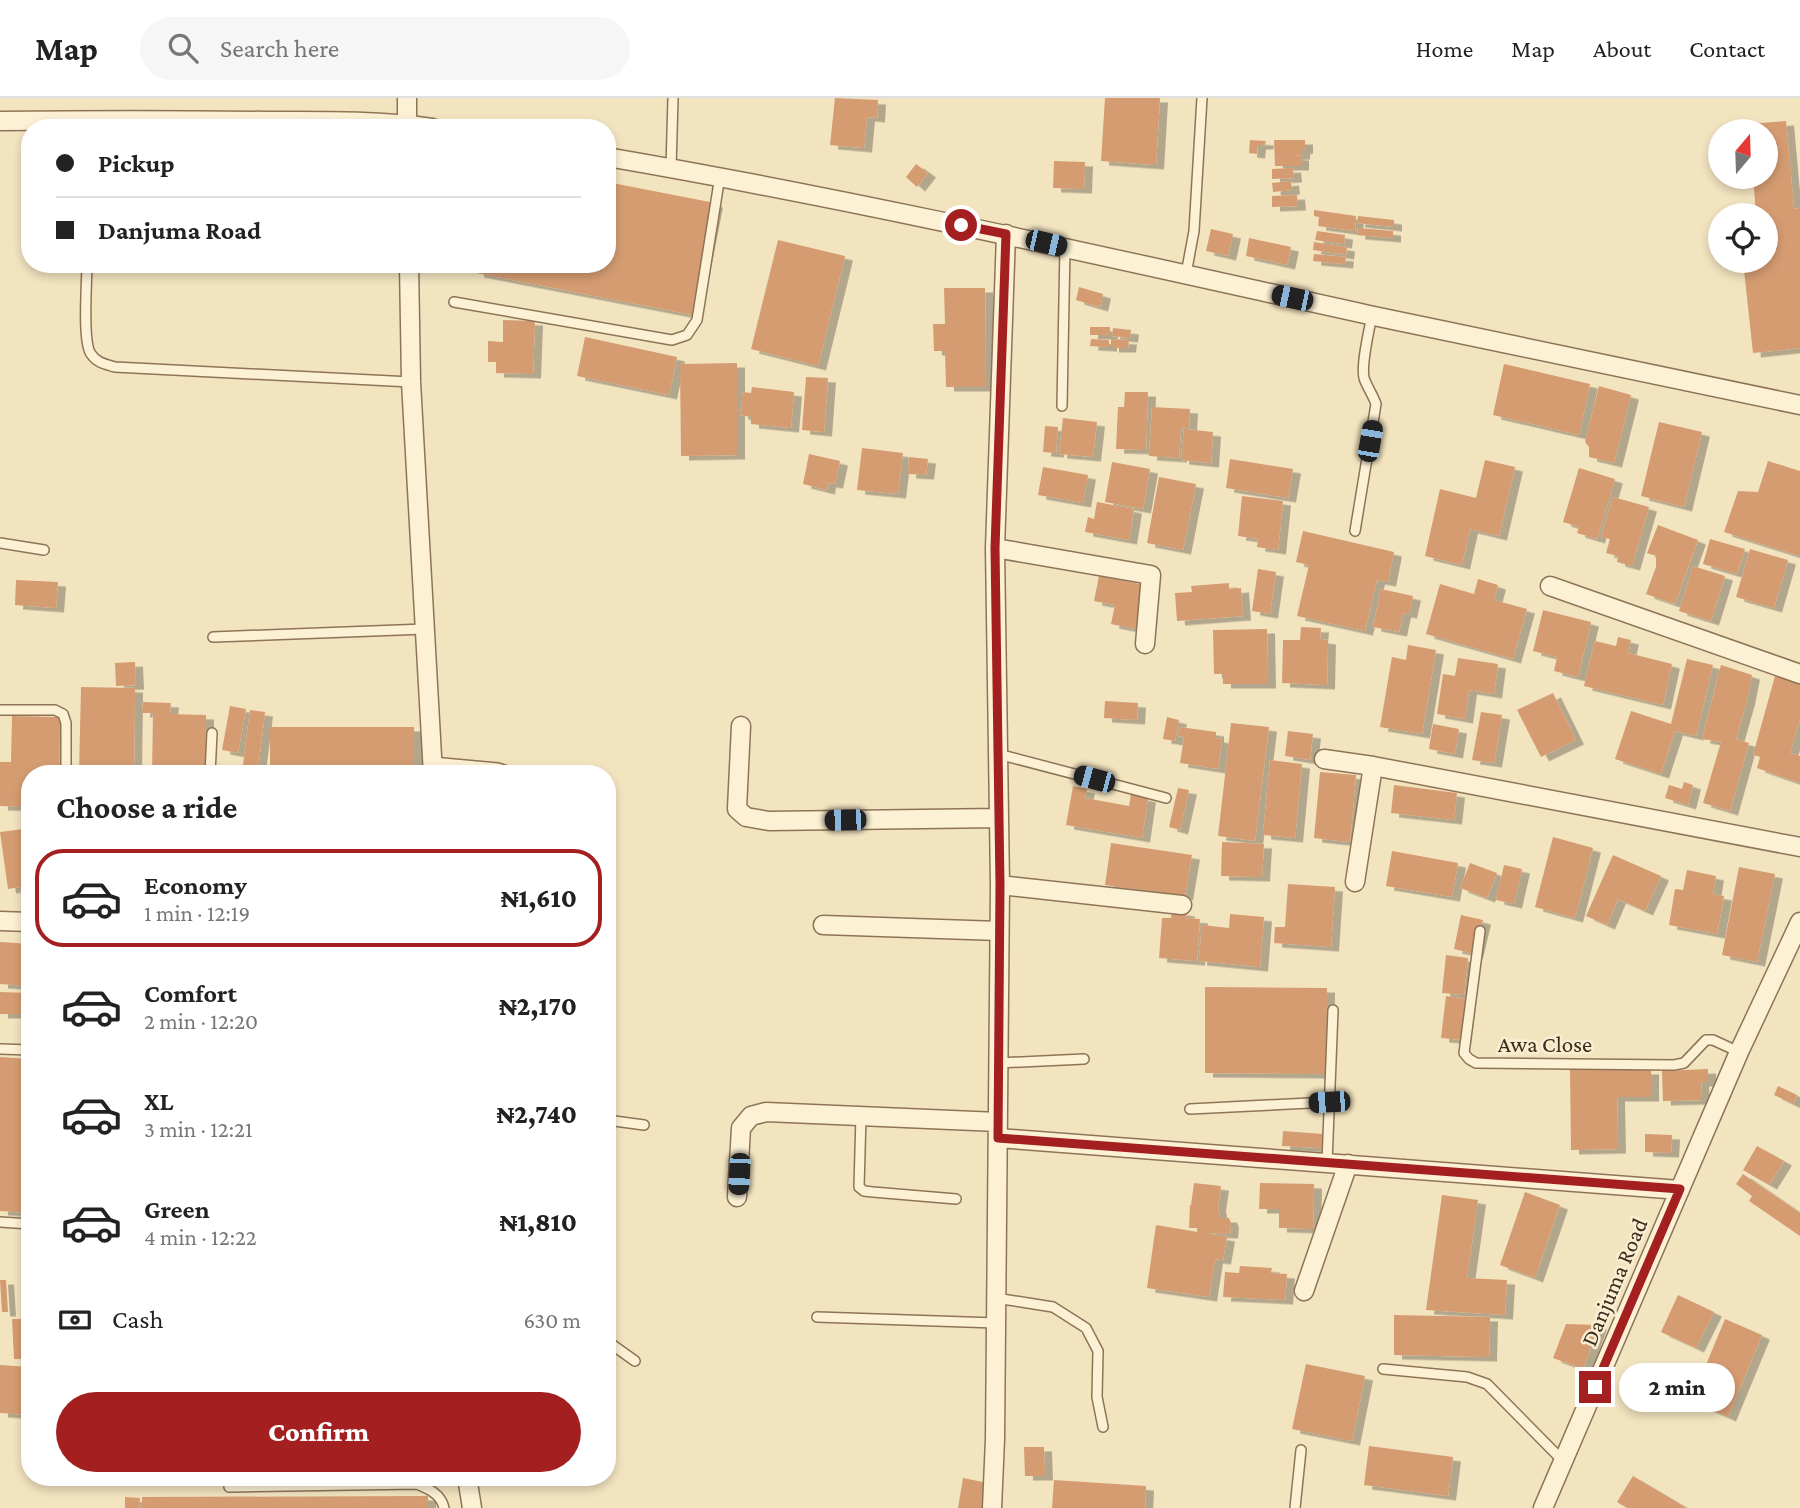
<!DOCTYPE html>
<meta charset="utf-8">
<style>
:root{--surface:#fff;--page:#f6f6f6;--text:#222;--muted:#767676;--line:#e0e0e0;--accent:#a41f1f}
body{margin:0;font-family:"Crimson Pro",serif;background:var(--page);color:var(--text);height:100vh;display:flex;flex-direction:column;font-size:26px;white-space:nowrap}
*{box-sizing:border-box;margin:0}
p{font-size:23px;color:var(--muted)}
.icon{flex:none;width:38px;height:38px;fill:none;stroke:currentColor;stroke-width:2;stroke-linecap:round;stroke-linejoin:round}
.map{position:relative;flex:1;overflow:hidden}
.drawer{position:absolute;left:21px;top:667px;width:595px;height:721px;display:flex;flex-direction:column;background:var(--surface);border-radius:28px;box-shadow:0 4px 10px #0003}
.drawer>*{flex:none}
.banner{position:absolute;left:21px;top:21px;width:595px;height:154px;border-radius:28px;box-shadow:0 4px 10px #0003;display:grid;align-content:center;height:154px;padding:0 35px;background:var(--surface)}
.needle{width:46px;rotate:19deg}
.tools{position:absolute;left:1708px;top:21px;display:grid;gap:14px}
.tools a{display:grid;place-items:center;width:70px;height:70px;border-radius:50%;background:var(--surface);box-shadow:0 4px 10px #0003;font-size:35px}
.end{position:absolute;width:32px;height:32px;margin:-16px;border:9px solid #a41f1f;background:#fff;box-shadow:0 0 0 4px #fff}
.from{border-radius:50%}
.bubble{position:absolute;height:49px;border-radius:24px;background:var(--surface);box-shadow:0 4px 10px #0003;font-size:23px;font-weight:800;line-height:49px;text-align:center}
.car{position:absolute;width:21px;height:42px;margin:-21px -10px;border-radius:9px;box-shadow:0 0 5px 2px #0007;background:linear-gradient(#222 24%,#8ab4d8 0 40%,#222 0 76%,#8ab4d8 0 86%,#222 0)}
.banner b{display:flex;align-items:center;gap:24px;height:66px;font-size:26px}
.banner b+b{border-top:2px solid var(--line)}
.banner i{width:18px;height:18px;background:var(--text)}
ul{padding:0;list-style:none}
li{display:flex;align-items:center;gap:21px;height:98px;margin:0 14px 10px;padding:0 21px;border:4px solid transparent;border-radius:28px}
li div{flex:1}
li b{display:block;font-size:26px}
li em{font-style:normal;font-weight:800}
li.selected{border-color:var(--accent)}
li>.icon{width:63px;height:63px;stroke-width:1.5}
h2{padding:0 35px;font-size:32px;line-height:84px}
.pay{display:flex;align-items:center;gap:18px;height:77px;padding:0 35px;font-size:26px}
.pay p{margin-inline-start:auto}
.cta{display:flex;gap:14px;margin-top:auto;padding:14px 35px}
.cta a{flex:1;height:80px;border-radius:42px;background:var(--accent);color:#fff;font-size:28px;font-weight:800;line-height:80px;text-align:center}
header{display:flex;align-items:center;gap:42px;box-sizing:border-box;height:98px;padding:0 35px;background:var(--surface);border-bottom:2px solid var(--line)}
header strong{font-size:33px}
nav{display:flex;gap:38px;margin-inline-start:auto;font-size:24px}
.search{width:490px;height:63px;background:var(--page);display:flex;align-items:center;gap:18px;box-sizing:border-box;padding:0 24px;border-radius:38px;color:var(--muted);font-size:26px}
.map>svg:first-child{display:block}
.building{fill:#d59c72;filter:url(#shadow)}
.lines{fill:none;stroke-linecap:round;stroke-linejoin:round}
.lane-casing{stroke:#8e7456;stroke-width:12}
.street-casing{stroke:#8e7456;stroke-width:21}
.lane{stroke:#fcf1d5;stroke-width:9}
.street{stroke:#fcf1d5;stroke-width:18}
.route{stroke:#a41f1f;stroke-width:9}
.labels{text-anchor:middle;dominant-baseline:central;stroke-width:5;stroke-linejoin:round;paint-order:stroke}
.street-label{font-size:23px;fill:#3c2c1c;stroke:#f9eed1}
</style>
<header>
<strong>Map</strong>
<div class="search"><svg class="icon" aria-label="search" viewBox="0 0 24 24"><circle cx="10" cy="10" r="6"/><path d="M15 15l6 6"/></svg>Search here</div>
<nav><a>Home</a><a>Map</a><a>About</a><a>Contact</a></nav>
</header>
<div class="map">
<svg width="1800" height="1410" viewBox="0 0 1800 1410">
<defs>
<filter id="shadow"><feDropShadow dx="8" dy="4.5" stdDeviation="0" flood-color="#0004"/></filter>
</defs>
<rect width="100%" height="100%" fill="#f3e4c0"/>
<path class="building" d="M 835,0 L 878,2 L 877,20 L 867,19 L 864,50 L 830,47 Z
M 1105,0 L 1160,0 L 1156,67 L 1101,63 Z
M 1786,23 L 1794,111 L 1800,110 L 1800,250 L 1753,255 L 1743,163 L 1766,163 L 1766,117 L 1747,117 L 1747,115 L 1756,115 L 1753,79 L 1766,79 L 1766,33 L 1749,33 L 1748,26 Z
M 1250,42 L 1266,43 L 1265,47 L 1258,47 L 1257,56 L 1249,55 Z
M 1274,42 L 1305,42 L 1305,51 L 1302,52 L 1302,57 L 1292,57 L 1301,58 L 1301,68 L 1275,68 Z
M 1054,63 L 1085,64 L 1084,91 L 1053,90 Z
M 916,66 L 928,75 L 917,89 L 906,79 Z
M 1293,70 L 1294,80 L 1272,81 L 1272,71 Z
M 1291,83 L 1292,92 L 1273,94 L 1272,85 Z
M 607,84 L 715,105 L 693,217 L 476,175 L 477,166 L 607,166 Z
M 1297,97 L 1298,108 L 1272,109 L 1272,98 Z
M 1314,112 L 1356,118 L 1355,133 L 1318,128 L 1319,119 L 1314,118 Z
M 1358,118 L 1394,122 L 1394,129 L 1357,125 Z
M 1358,130 L 1393,133 L 1393,140 L 1357,137 Z
M 1211,131 L 1233,136 L 1228,158 L 1206,153 Z
M 1317,133 L 1345,137 L 1344,146 L 1315,142 Z
M 1249,140 L 1291,149 L 1287,167 L 1246,158 Z
M 778,142 L 845,158 L 818,268 L 751,251 Z
M 1314,144 L 1347,149 L 1346,157 L 1313,152 Z
M 1314,156 L 1346,159 L 1345,166 L 1313,163 Z
M 1079,189 L 1103,196 L 1100,209 L 1076,202 Z
M 944,190 L 985,190 L 986,289 L 946,289 L 945,253 L 934,253 L 933,226 L 945,226 Z
M 503,222 L 535,223 L 533,276 L 496,275 L 496,264 L 488,264 L 488,243 L 503,244 Z
M 1090,229 L 1110,229 L 1110,237 L 1090,237 Z
M 1113,230 L 1131,232 L 1130,240 L 1112,238 Z
M 585,239 L 677,259 L 669,297 L 577,278 Z
M 1091,241 L 1109,242 L 1109,249 L 1090,248 Z
M 1111,241 L 1129,242 L 1128,250 L 1111,250 Z
M 737,265 L 737,357 L 681,358 L 680,266 Z
M 1504,266 L 1590,286 L 1579,337 L 1493,317 Z
M 806,279 L 828,280 L 824,334 L 802,332 Z
M 1599,288 L 1631,297 L 1614,365 L 1589,359 L 1589,349 L 1585,344 Z
M 752,289 L 794,294 L 791,330 L 751,326 L 751,319 L 740,317 L 743,294 L 751,295 Z
M 1125,294 L 1148,294 L 1146,352 L 1116,351 L 1118,309 L 1124,309 Z
M 1152,309 L 1190,311 L 1189,330 L 1181,329 L 1179,360 L 1149,358 Z
M 1063,320 L 1097,324 L 1093,359 L 1059,356 Z
M 1659,324 L 1702,334 L 1684,409 L 1641,398 Z
M 1045,328 L 1058,329 L 1056,355 L 1043,354 Z
M 1184,331 L 1213,334 L 1211,365 L 1181,362 Z
M 862,350 L 903,355 L 898,396 L 857,392 Z
M 809,356 L 840,363 L 835,386 L 828,385 L 827,392 L 803,386 Z
M 909,359 L 928,361 L 926,377 L 908,376 Z
M 1230,361 L 1293,371 L 1288,400 L 1226,390 Z
M 1485,362 L 1515,369 L 1499,438 L 1470,431 L 1462,467 L 1425,458 L 1440,391 L 1476,400 Z
M 1768,363 L 1800,373 L 1800,458 L 1724,434 L 1738,393 L 1758,394 Z
M 1112,364 L 1150,371 L 1143,411 L 1105,404 Z
M 1043,369 L 1088,377 L 1083,405 L 1038,397 Z
M 1579,370 L 1615,381 L 1597,441 L 1577,435 L 1579,429 L 1563,424 Z
M 1159,379 L 1196,386 L 1183,452 L 1147,445 Z
M 1242,398 L 1283,403 L 1278,452 L 1257,449 L 1258,441 L 1238,438 Z
M 1613,399 L 1649,409 L 1632,468 L 1617,464 L 1618,458 L 1606,455 L 1610,441 L 1601,439 Z
M 1097,404 L 1134,411 L 1129,442 L 1085,434 L 1088,419 L 1094,421 Z
M 1658,427 L 1698,442 L 1675,506 L 1646,496 L 1656,469 L 1656,458 L 1647,455 Z
M 1303,433 L 1394,454 L 1388,484 L 1377,482 L 1365,533 L 1297,518 L 1309,467 L 1296,464 Z
M 1710,441 L 1745,451 L 1737,476 L 1703,466 Z
M 1750,451 L 1788,462 L 1774,510 L 1736,499 Z
M 1693,468 L 1725,478 L 1711,523 L 1679,513 Z
M 1258,471 L 1276,474 L 1270,516 L 1252,513 Z
M 1099,478 L 1145,487 L 1136,531 L 1111,526 L 1115,507 L 1094,503 Z
M 1478,481 L 1498,487 L 1494,502 L 1527,511 L 1513,561 L 1426,536 L 1440,486 L 1474,496 Z
M 16,482 L 58,484 L 56,510 L 15,507 Z
M 1229,485 L 1229,491 L 1241,490 L 1243,518 L 1177,523 L 1175,495 L 1192,494 L 1191,488 Z
M 1381,491 L 1413,498 L 1409,516 L 1403,515 L 1399,534 L 1373,529 Z
M 1543,512 L 1591,524 L 1578,579 L 1554,573 L 1557,559 L 1533,553 Z
M 1301,529 L 1321,530 L 1320,541 L 1328,542 L 1327,587 L 1282,585 L 1283,542 L 1300,542 Z
M 1267,531 L 1268,586 L 1223,586 L 1223,576 L 1214,576 L 1213,532 Z
M 1618,539 L 1631,542 L 1628,555 L 1672,566 L 1663,607 L 1584,588 L 1595,543 L 1616,548 Z
M 1408,547 L 1436,552 L 1422,636 L 1380,629 L 1392,559 L 1406,562 Z
M 1458,560 L 1498,566 L 1494,596 L 1469,592 L 1465,621 L 1437,616 L 1443,576 L 1455,578 Z
M 1687,561 L 1713,567 L 1696,638 L 1675,633 L 1661,676 L 1615,661 L 1631,613 L 1671,626 Z
M 135,564 L 136,587 L 116,588 L 115,565 Z
M 1721,567 L 1752,577 L 1747,602 L 1736,641 L 1749,645 L 1730,713 L 1703,705 L 1721,644 L 1702,641 Z
M 1775,578 L 1800,585 L 1800,621 L 1790,655 L 1800,658 L 1800,685 L 1757,670 L 1760,659 L 1753,657 Z
M 81,589 L 135,590 L 134,676 L 79,676 Z
M 1553,595 L 1576,642 L 1541,659 L 1517,612 Z
M 1105,603 L 1138,605 L 1137,622 L 1104,620 Z
M 143,604 L 171,605 L 170,616 L 206,617 L 205,676 L 152,676 L 153,615 L 142,615 Z
M 230,608 L 246,611 L 238,655 L 222,652 Z
M 250,612 L 265,614 L 258,670 L 243,667 Z
M 1481,614 L 1502,617 L 1494,665 L 1472,662 Z
M 12,618 L 60,619 L 59,676 L 30,676 L 30,709 L 0,708 L 0,664 L 11,664 Z
M 1167,619 L 1179,622 L 1175,643 L 1163,641 Z
M 1231,625 L 1269,629 L 1255,743 L 1218,738 Z
M 1433,626 L 1459,631 L 1455,656 L 1429,651 Z
M 270,629 L 414,629 L 414,669 L 270,668 Z
M 1180,629 L 1216,634 L 1216,640 L 1222,641 L 1218,671 L 1180,665 L 1184,639 L 1178,638 Z
M 1288,633 L 1313,636 L 1310,662 L 1285,658 Z
M 1270,662 L 1302,666 L 1295,740 L 1263,737 Z
M 1320,674 L 1356,677 L 1350,744 L 1314,740 Z
M 1684,684 L 1693,687 L 1688,707 L 1665,700 L 1669,687 L 1682,691 Z
M 1394,687 L 1457,695 L 1454,722 L 1391,715 Z
M 1073,688 L 1087,691 L 1085,700 L 1129,708 L 1131,696 L 1148,700 L 1142,740 L 1066,727 Z
M 1178,690 L 1189,692 L 1180,732 L 1169,729 Z
M 30,730 L 30,798 L 22,799 L 20,789 L 8,791 L 0,734 Z
M 1553,739 L 1593,750 L 1575,820 L 1535,809 Z
M 1222,744 L 1264,746 L 1262,779 L 1221,778 Z
M 1111,745 L 1192,757 L 1185,798 L 1105,787 Z
M 1392,753 L 1458,765 L 1452,799 L 1386,788 Z
M 1613,757 L 1661,778 L 1645,813 L 1618,801 L 1607,827 L 1586,818 Z
M 1470,765 L 1497,775 L 1487,800 L 1460,790 Z
M 1504,767 L 1522,771 L 1514,806 L 1496,802 Z
M 1739,769 L 1775,776 L 1757,864 L 1722,857 Z
M 1687,772 L 1716,778 L 1713,796 L 1724,798 L 1717,836 L 1669,827 L 1675,791 L 1683,792 Z
M 1288,786 L 1335,789 L 1331,849 L 1274,845 L 1275,829 L 1285,829 Z
M 1172,812 L 1187,814 L 1186,820 L 1200,821 L 1197,863 L 1159,860 L 1162,820 L 1171,820 Z
M 1230,816 L 1264,819 L 1260,869 L 1199,863 L 1202,827 L 1229,830 Z
M 1461,817 L 1483,822 L 1475,856 L 1454,851 Z
M 0,844 L 30,846 L 30,888 L 0,886 Z
M 1446,857 L 1468,860 L 1464,897 L 1442,895 Z
M 1205,889 L 1327,890 L 1326,976 L 1205,975 Z
M 0,894 L 30,895 L 30,916 L 0,916 Z
M 1446,898 L 1468,901 L 1463,942 L 1441,940 Z
M 0,959 L 30,961 L 30,1115 L 0,1113 Z
M 1708,971 L 1708,984 L 1701,984 L 1702,1002 L 1663,1003 L 1662,973 Z
M 1570,972 L 1651,972 L 1651,999 L 1617,999 L 1618,1051 L 1571,1052 Z
M 1778,988 L 1797,997 L 1793,1006 L 1774,997 Z
M 1283,1033 L 1323,1036 L 1321,1050 L 1282,1048 Z
M 1645,1036 L 1672,1037 L 1671,1055 L 1645,1054 Z
M 1757,1048 L 1784,1063 L 1769,1087 L 1743,1072 Z
M 1743,1076 L 1800,1115 L 1800,1138 L 1749,1103 L 1752,1098 L 1736,1086 Z
M 1194,1085 L 1221,1088 L 1218,1109 L 1220,1120 L 1229,1120 L 1231,1125 L 1230,1136 L 1205,1135 L 1227,1139 L 1223,1162 L 1215,1161 L 1209,1199 L 1147,1190 L 1156,1127 L 1198,1134 L 1198,1130 L 1189,1130 L 1190,1107 L 1191,1107 Z
M 1260,1085 L 1314,1086 L 1313,1131 L 1279,1130 L 1279,1111 L 1259,1111 Z
M 1525,1094 L 1560,1107 L 1535,1180 L 1500,1167 Z
M 1442,1097 L 1478,1102 L 1467,1180 L 1507,1182 L 1505,1217 L 1426,1212 Z
M 1240,1168 L 1272,1170 L 1271,1175 L 1287,1176 L 1285,1202 L 1223,1199 L 1225,1174 L 1239,1175 Z
M 0,1182 L 6,1182 L 8,1214 L 2,1214 Z
M 1678,1197 L 1714,1214 L 1696,1250 L 1661,1234 Z
M 1394,1217 L 1490,1219 L 1489,1259 L 1394,1257 Z
M 12,1221 L 22,1221 L 25,1261 L 14,1261 Z
M 1725,1221 L 1762,1237 L 1728,1319 L 1691,1303 Z
M 1566,1226 L 1599,1227 L 1583,1271 L 1553,1260 Z
M 1306,1266 L 1365,1278 L 1352,1343 L 1292,1331 Z
M 0,1267 L 30,1269 L 30,1317 L 0,1315 Z
M 1369,1348 L 1453,1359 L 1448,1398 L 1364,1387 Z
M 1024,1349 L 1044,1349 L 1045,1378 L 1025,1378 Z
M 1633,1378 L 1687,1410 L 1627,1410 L 1617,1404 Z
M 963,1380 L 988,1385 L 984,1410 L 958,1410 Z
M 1054,1382 L 1146,1388 L 1145,1410 L 1052,1410 Z
M 428,1398 L 428,1410 L 142,1410 L 142,1399 Z
M 125,1399 L 140,1400 L 139,1410 L 125,1410 Z"/>
<g class="lines">
<g class="lane-casing">
<path id="lane" d="M 671,70 L 673,0
M 87,166 C 87,184 82,244 91,256 C 97,265 105,266 115,269 L 411,284
M 1186,176 L 1194,133 L 1202,0
M 454,204 L 672,242 L 687,237 L 697,222 L 720,78
M 1062,308 L 1065,149
M 1355,433 L 1376,306 C 1373,297 1367,289 1364,280 C 1361,266 1369,233 1372,217
M 0,445 L 44,452
M 213,539 L 425,531
M 0,612 L 55,612 L 63,616 L 66,625 L 66,676
M 998,656 L 1166,700
M 432,664 L 498,670 L 515,676
M 210,676 L 212,635
M 1480,833 L 1464,955 L 1469,961 L 1476,965 L 1674,967 L 1684,965 L 1706,942 L 1713,942 L 1739,954
M 0,951 L 30,952
M 998,965 L 1084,961
M 1190,1011 L 1329,1004
M 861,1018 L 859,1089 L 864,1093 L 873,1094 L 956,1101
M 607,1022 L 644,1027
M 1327,1065 L 1333,912
M 0,1124 L 30,1126
M 996,1200 L 1053,1209 L 1086,1230 L 1098,1253 L 1097,1299 L 1103,1329
M 817,1219 L 996,1225
M 607,1243 L 635,1263
M 1383,1271 L 1467,1279 L 1487,1286 L 1563,1363
M 229,1389 L 417,1386 C 429,1391 441,1396 444,1410
M 1295,1410 L 1301,1352"/>
</g>
<g class="street-casing">
<path id="street" d="M 0,23 C 89,22 178,22 267,23 C 322,23 378,22 432,30
M 407,30 L 407,0
M 607,59 C 863,103 1115,161 1369,217 C 1512,248 1656,277 1800,307
M 409,166 L 411,284 L 433,676
M 995,450 L 1151,477 L 1145,546
M 1550,488 L 1800,576
M 741,628 L 737,711 L 746,719 L 769,723 L 998,720
M 1324,661 L 1373,668 L 1800,749
M 1355,784 L 1373,668
M 1000,787 L 1182,807
M 0,823 L 30,824
M 823,827 L 999,833
M 998,1040 L 1680,1092
M 737,1099 L 741,1030 L 751,1018 L 766,1014 L 998,1024
M 1304,1193 L 1348,1066
M 467,1379 L 472,1410
M 992,1410 L 995,1341 L 1000,787 L 995,450 L 1006,136
M 1543,1410 L 1739,954 L 1800,824"/>
</g>
<use href="#lane" class="lane"/>
<use href="#street" class="street"/>
</g>
<g class="lines">
<path class="route" d="M 961,127 L 1006,136 L 995,450 L 1000,787 L 998,1040 L 1680,1091 L 1595,1289"/>
</g>
<g class="labels">
<g class="street-label">
<text x="1545" y="946">Awa Close</text>
<text transform="translate(1614 1184) rotate(-67)">Danjuma Road</text>
</g>
</g>
</svg>
<div class="tools">
<a><svg class="needle" viewBox="-14 -14 28 28"><path d="M0-13l5 13h-10z" fill="#e53935"/><path d="M0 13l5-13h-10z" fill="#767676"/></svg></a>
<a><svg class="icon" aria-label="locate" viewBox="0 0 24 24"><circle cx="12" cy="12" r="6"/><path d="M12 2v4M12 18v4M2 12h4M18 12h4"/></svg></a>
</div>
<i class="end from" style="left:961px;top:127px"></i>
<i class="end" style="left:1595px;top:1289px"></i>
<div class="bubble" style="left:1619px;top:1265px;width:116px">2 min</div>
<i class="car" style="left:1046px;top:145px;rotate:103deg"></i>
<i class="car" style="left:1292px;top:200px;rotate:282deg"></i>
<i class="car" style="left:1370px;top:343px;rotate:10deg"></i>
<i class="car" style="left:1094px;top:681px;rotate:285deg"></i>
<i class="car" style="left:845px;top:722px;rotate:269deg"></i>
<i class="car" style="left:1329px;top:1004px;rotate:267deg"></i>
<i class="car" style="left:739px;top:1076px;rotate:183deg"></i>
<div class="banner">
<b><i class="from"></i>Pickup</b>
<b><i></i>Danjuma Road</b>
</div>
<section class="drawer">
<h2>Choose a ride</h2>
<ul>
<li class="selected"><svg class="icon" aria-label="car" viewBox="0 0 24 24"><path d="M5 17H2v-5l4-1 3-4h7l3 4 3 1v5h-3M9 17h6M6 11h13"/><circle cx="7" cy="17" r="2"/><circle cx="17" cy="17" r="2"/></svg><div><b>Economy</b><p>1 min · 12:19</p></div><em>₦1,610</em></li>
<li><svg class="icon" aria-label="car" viewBox="0 0 24 24"><path d="M5 17H2v-5l4-1 3-4h7l3 4 3 1v5h-3M9 17h6M6 11h13"/><circle cx="7" cy="17" r="2"/><circle cx="17" cy="17" r="2"/></svg><div><b>Comfort</b><p>2 min · 12:20</p></div><em>₦2,170</em></li>
<li><svg class="icon" aria-label="car" viewBox="0 0 24 24"><path d="M5 17H2v-5l4-1 3-4h7l3 4 3 1v5h-3M9 17h6M6 11h13"/><circle cx="7" cy="17" r="2"/><circle cx="17" cy="17" r="2"/></svg><div><b>XL</b><p>3 min · 12:21</p></div><em>₦2,740</em></li>
<li><svg class="icon" aria-label="car" viewBox="0 0 24 24"><path d="M5 17H2v-5l4-1 3-4h7l3 4 3 1v5h-3M9 17h6M6 11h13"/><circle cx="7" cy="17" r="2"/><circle cx="17" cy="17" r="2"/></svg><div><b>Green</b><p>4 min · 12:22</p></div><em>₦1,810</em></li>
</ul>
<div class="pay"><svg class="icon" aria-label="cash" viewBox="0 0 24 24"><path d="M3 7h18v10H3z"/><circle cx="12" cy="12" r="2"/></svg>Cash<p>630 m</p></div>
<div class="cta"><a>Confirm</a></div>
</section>
</div>
